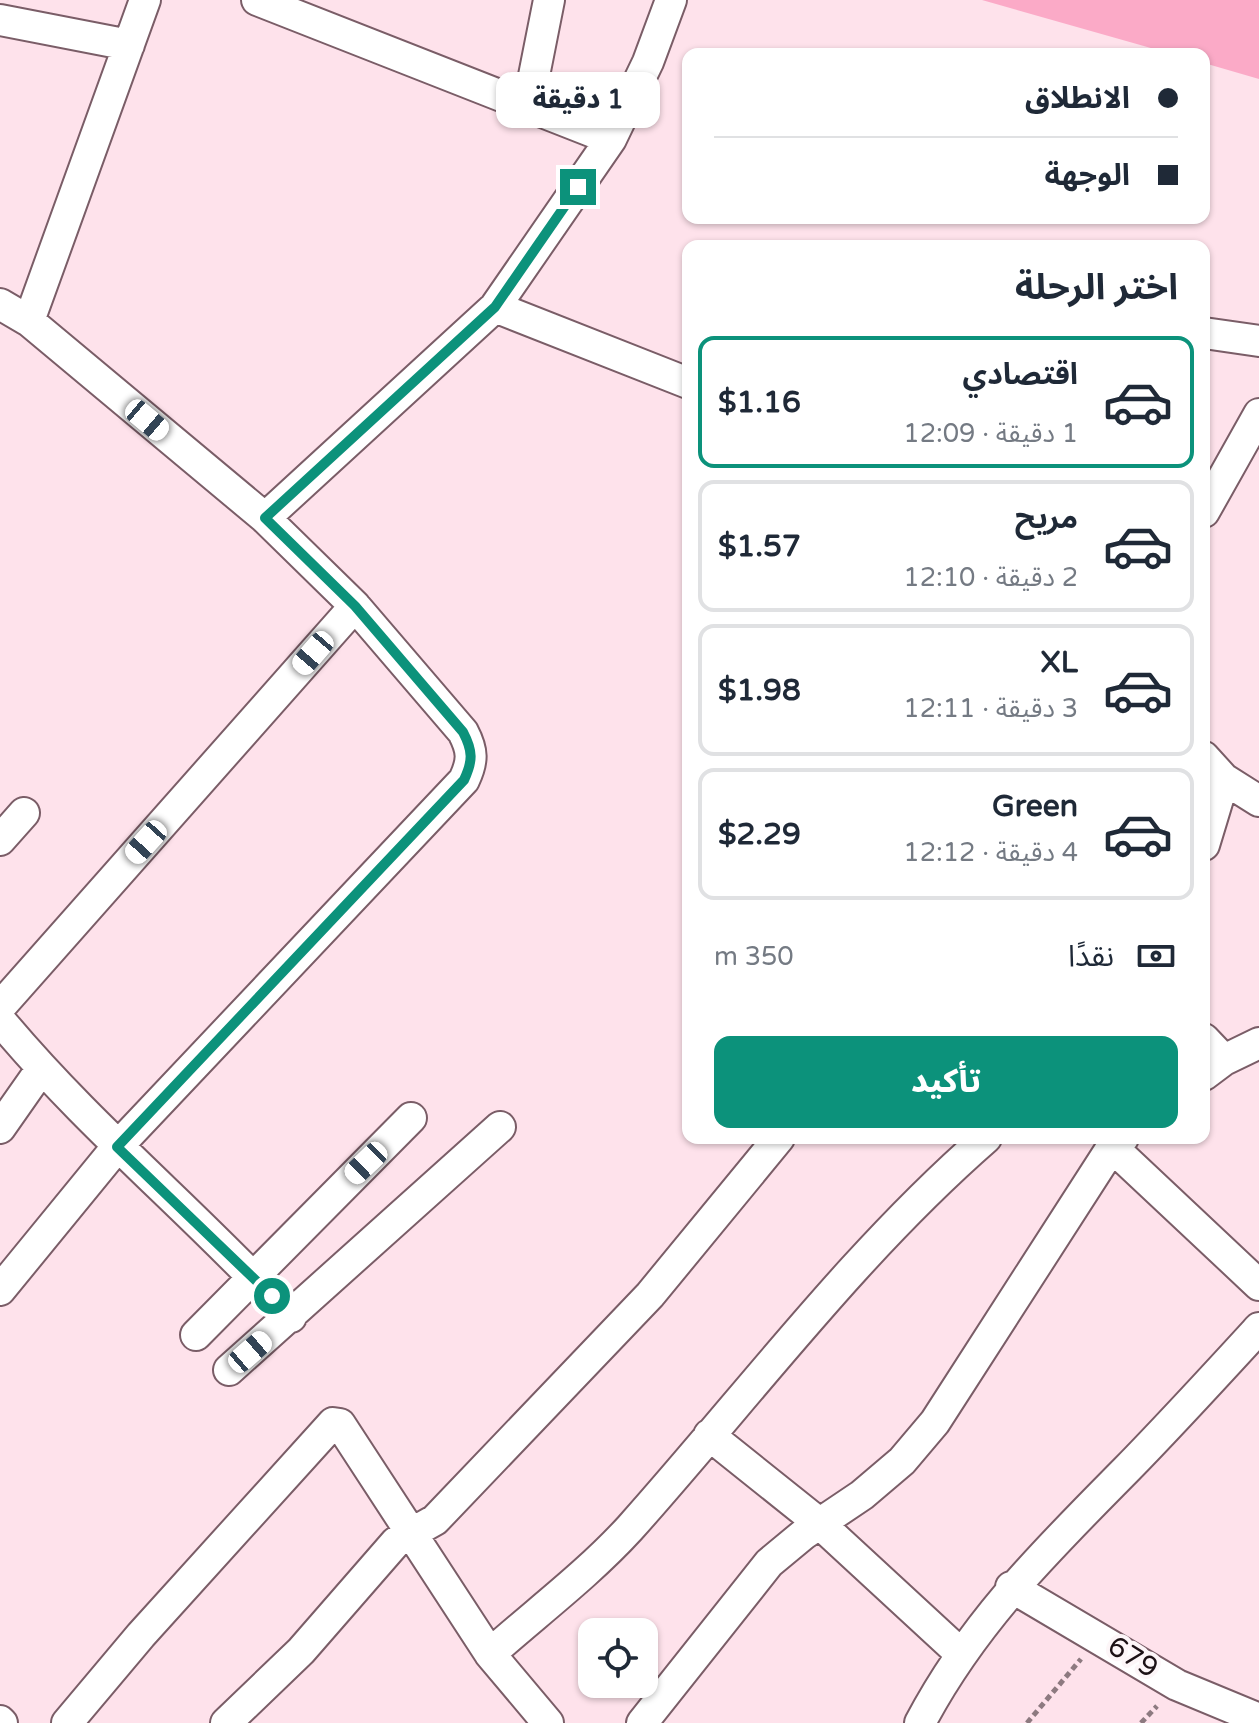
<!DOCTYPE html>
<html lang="ar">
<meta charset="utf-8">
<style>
:root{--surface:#fff;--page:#f6f6f7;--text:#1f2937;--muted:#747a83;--line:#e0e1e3;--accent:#0c927b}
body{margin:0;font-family:"Varela Round","Noto Sans Arabic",sans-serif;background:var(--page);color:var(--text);direction:rtl;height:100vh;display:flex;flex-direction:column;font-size:30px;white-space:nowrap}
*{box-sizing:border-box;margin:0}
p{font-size:26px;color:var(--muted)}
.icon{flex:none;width:44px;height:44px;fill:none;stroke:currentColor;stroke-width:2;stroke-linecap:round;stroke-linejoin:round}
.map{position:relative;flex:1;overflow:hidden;direction:ltr}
.panel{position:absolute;left:682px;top:240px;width:528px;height:904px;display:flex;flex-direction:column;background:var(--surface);border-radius:16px;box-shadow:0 2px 6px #0004;direction:rtl}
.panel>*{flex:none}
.banner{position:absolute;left:682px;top:48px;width:528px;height:176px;border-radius:16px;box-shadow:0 2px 6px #0004;direction:rtl;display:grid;align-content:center;height:176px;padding:0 32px;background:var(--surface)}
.tools{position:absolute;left:578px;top:1618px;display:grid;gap:16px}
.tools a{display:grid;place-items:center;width:80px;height:80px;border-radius:16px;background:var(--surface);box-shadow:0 2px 6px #0004;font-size:40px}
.end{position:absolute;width:36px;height:36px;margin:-18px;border:10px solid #0c927b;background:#fff;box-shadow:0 0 0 4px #fff}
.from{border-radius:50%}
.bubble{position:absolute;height:56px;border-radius:16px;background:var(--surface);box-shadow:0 2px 6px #0004;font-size:26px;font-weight:800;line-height:56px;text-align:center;direction:rtl}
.car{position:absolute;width:24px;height:48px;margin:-24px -12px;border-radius:10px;box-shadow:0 0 6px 2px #0007;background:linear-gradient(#fff 24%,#345 0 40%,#fff 0 76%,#345 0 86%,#fff 0)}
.banner b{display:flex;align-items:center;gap:28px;height:76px;font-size:30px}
.banner b+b{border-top:2px solid var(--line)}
.banner i{width:20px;height:20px;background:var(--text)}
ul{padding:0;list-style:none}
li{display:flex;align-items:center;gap:24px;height:132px;margin:0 16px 12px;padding:0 16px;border:4px solid var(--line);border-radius:16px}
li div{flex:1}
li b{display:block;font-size:30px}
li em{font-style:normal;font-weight:800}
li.current{border-color:var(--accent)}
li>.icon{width:72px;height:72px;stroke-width:1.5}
h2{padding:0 32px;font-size:36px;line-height:96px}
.pay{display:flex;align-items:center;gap:20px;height:88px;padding:0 32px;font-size:30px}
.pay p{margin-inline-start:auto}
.button{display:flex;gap:16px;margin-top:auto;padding:16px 32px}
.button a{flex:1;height:92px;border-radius:16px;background:var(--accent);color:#fff;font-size:32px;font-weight:800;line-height:92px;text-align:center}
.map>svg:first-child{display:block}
.green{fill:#fbaac7}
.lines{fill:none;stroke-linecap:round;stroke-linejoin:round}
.minor-casing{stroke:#7a5d67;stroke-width:34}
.path{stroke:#8d7a80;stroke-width:5;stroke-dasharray:6 4;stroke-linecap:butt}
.minor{stroke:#fff;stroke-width:30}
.route{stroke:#0c927b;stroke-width:10}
.labels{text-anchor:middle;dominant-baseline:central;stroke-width:8;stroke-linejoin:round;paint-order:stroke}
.street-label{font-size:28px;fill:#1c1115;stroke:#fdf6f8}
</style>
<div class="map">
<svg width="1259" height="1723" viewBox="0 0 1259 1723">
<rect width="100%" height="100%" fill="#fee2eb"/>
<path class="green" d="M 982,0 L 1259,0 L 1259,79 L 1204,63 L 1204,54 L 1172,54 Z"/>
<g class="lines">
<g class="minor-casing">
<path id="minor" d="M 257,0 L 611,139
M 0,20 L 129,45
M 528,106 L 549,0
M 0,304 L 29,321 L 265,518 L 355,606 L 463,732 C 473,751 473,761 464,780 L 117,1147 L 0,1290
M 495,307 L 688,383
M 29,321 L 145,0
M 1204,333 L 1259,341
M 1204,512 L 1259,414
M 265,518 L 495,307 L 611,139 L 648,62 L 671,0
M 1204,757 L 1224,779 L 1259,801
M 0,840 L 24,813
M 1204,845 L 1224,779
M 0,1007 L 355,606
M 0,1020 C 89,1127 197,1215 291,1317
M 1204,1039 L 1224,1060
M 1204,1075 L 1224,1060 L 1259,1043
M 0,1128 L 42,1068
M 1112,1147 L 1259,1285
M 196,1335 L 411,1118
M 229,1370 L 500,1127
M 709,1435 L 819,1523 L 961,1654
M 1011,1587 L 1177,1685 L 1259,1719
M 0,1721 L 2,1723
M 67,1723 L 141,1635 L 333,1423 L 340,1424 L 490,1654
M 226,1723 L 301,1651 L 396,1542 L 435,1520 L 650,1295 L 779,1138
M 548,1723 L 490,1654 C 536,1613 588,1574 630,1528 C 747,1397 853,1254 986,1138
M 642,1723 L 769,1563 L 804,1534 L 862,1495 L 902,1461 L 935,1422 L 1112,1147 L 1123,1138
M 920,1723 C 973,1622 1047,1550 1126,1470 C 1172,1423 1215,1376 1259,1328"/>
</g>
<path class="path" d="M 1027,1723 L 1081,1659
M 1141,1723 L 1157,1706"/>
<use href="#minor" class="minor"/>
</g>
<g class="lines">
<path class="route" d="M 272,1296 L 117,1147 L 464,780 C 473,761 473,751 463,732 L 355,606 L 265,518 L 495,307 L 578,187"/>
</g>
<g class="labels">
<g class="street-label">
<text transform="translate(1133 1657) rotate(32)">679</text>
</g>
</g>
</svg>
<div class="tools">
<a><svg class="icon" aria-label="locate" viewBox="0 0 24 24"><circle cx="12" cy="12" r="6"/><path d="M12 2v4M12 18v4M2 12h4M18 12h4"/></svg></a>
</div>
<i class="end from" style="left:272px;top:1296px"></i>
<i class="end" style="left:578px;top:187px"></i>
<div class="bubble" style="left:496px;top:72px;width:164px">1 دقيقة</div>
<i class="car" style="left:147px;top:420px;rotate:130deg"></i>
<i class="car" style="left:313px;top:653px;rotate:221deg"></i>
<i class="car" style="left:146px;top:842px;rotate:222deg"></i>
<i class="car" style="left:366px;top:1163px;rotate:226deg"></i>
<i class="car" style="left:250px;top:1352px;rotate:49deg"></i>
<div class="banner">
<b><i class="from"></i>الانطلاق</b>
<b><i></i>الوجهة</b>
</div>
<section class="panel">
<h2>اختر الرحلة</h2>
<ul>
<li class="current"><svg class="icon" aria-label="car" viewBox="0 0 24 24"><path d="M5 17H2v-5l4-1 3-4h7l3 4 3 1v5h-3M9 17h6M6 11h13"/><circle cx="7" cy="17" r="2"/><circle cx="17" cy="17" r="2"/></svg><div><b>اقتصادي</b><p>1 دقيقة · 12:09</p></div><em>$1.16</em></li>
<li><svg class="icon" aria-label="car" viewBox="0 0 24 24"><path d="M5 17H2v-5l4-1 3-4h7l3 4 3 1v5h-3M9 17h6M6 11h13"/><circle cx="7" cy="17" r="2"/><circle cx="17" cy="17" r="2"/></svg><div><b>مريح</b><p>2 دقيقة · 12:10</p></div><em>$1.57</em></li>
<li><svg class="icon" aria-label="car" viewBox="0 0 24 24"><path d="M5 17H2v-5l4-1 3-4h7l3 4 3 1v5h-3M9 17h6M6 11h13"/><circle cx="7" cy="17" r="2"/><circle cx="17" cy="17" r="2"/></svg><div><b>XL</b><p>3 دقيقة · 12:11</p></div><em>$1.98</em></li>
<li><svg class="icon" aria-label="car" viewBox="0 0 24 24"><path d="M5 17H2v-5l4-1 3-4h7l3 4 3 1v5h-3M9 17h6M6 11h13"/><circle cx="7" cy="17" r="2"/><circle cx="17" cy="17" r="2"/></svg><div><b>Green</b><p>4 دقيقة · 12:12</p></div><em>$2.29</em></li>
</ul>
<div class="pay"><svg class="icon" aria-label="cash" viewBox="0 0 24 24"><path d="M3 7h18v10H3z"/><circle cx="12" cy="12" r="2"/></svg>نقدًا<p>350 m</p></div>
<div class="button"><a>تأكيد</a></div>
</section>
</div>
